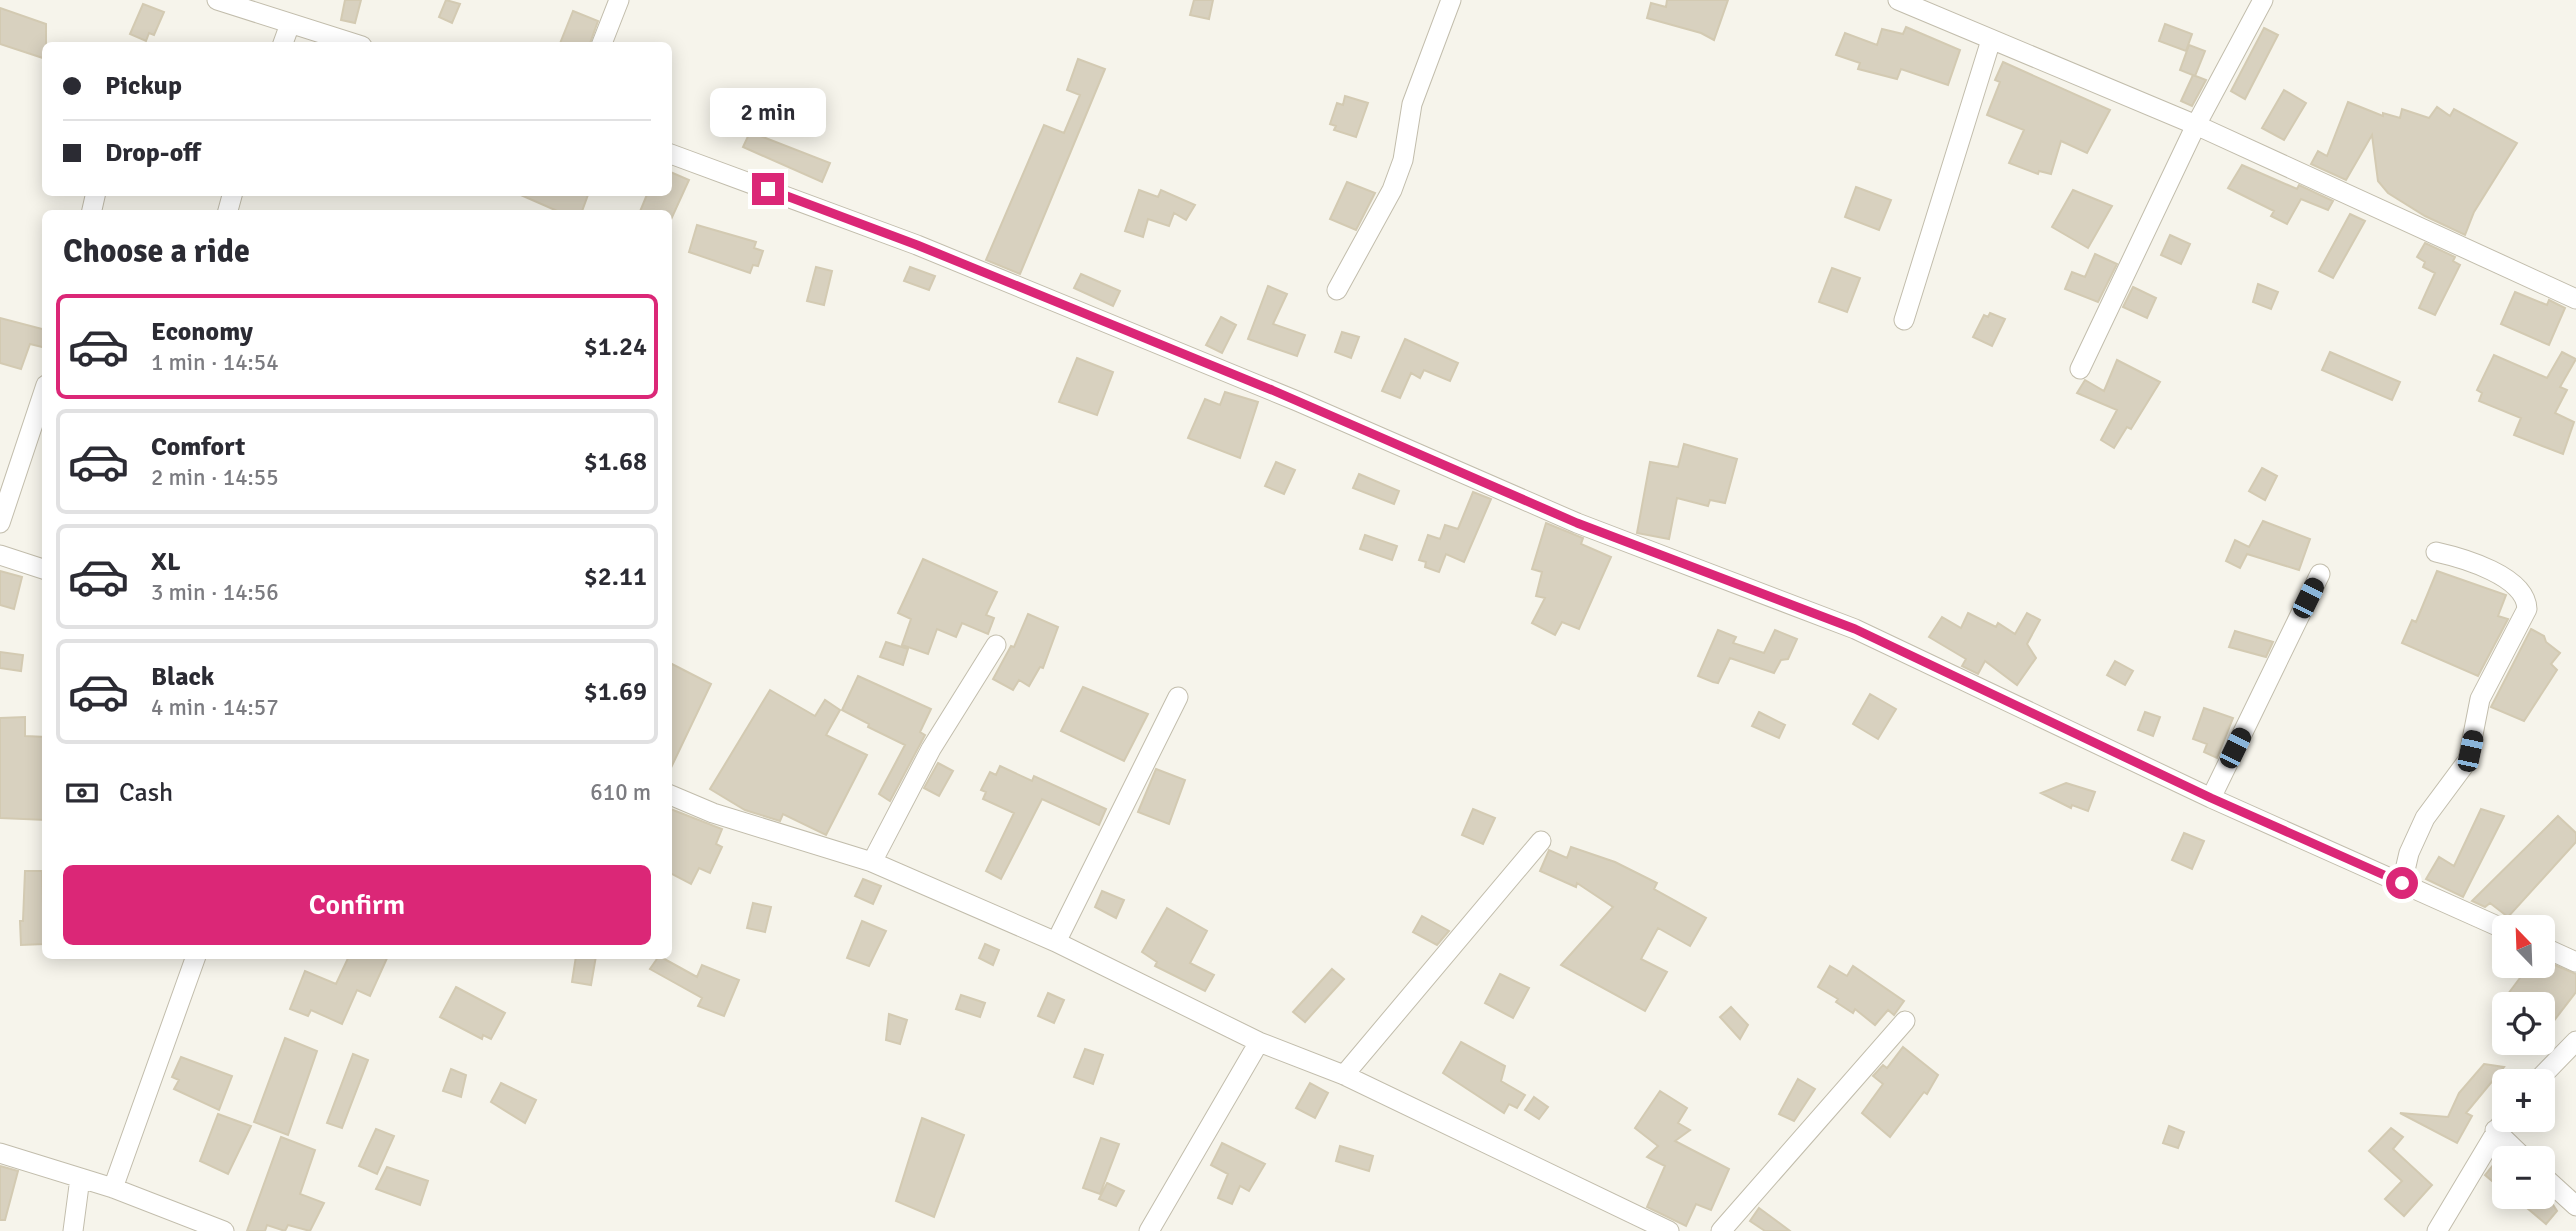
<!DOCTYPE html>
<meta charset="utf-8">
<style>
:root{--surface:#fff;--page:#f7f7f7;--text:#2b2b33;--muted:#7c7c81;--line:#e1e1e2;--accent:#db2777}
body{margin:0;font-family:Signika,sans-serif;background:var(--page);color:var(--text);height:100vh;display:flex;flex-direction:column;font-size:26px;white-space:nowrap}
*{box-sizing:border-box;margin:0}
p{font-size:23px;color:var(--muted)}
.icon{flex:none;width:38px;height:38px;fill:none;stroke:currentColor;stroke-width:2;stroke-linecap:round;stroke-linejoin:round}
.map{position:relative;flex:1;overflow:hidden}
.drawer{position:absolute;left:42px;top:210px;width:630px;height:749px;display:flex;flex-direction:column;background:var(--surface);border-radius:10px;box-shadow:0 4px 18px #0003}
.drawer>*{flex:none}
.hud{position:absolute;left:42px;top:42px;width:630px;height:154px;border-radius:10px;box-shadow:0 4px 18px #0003;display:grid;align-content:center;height:154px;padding:0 21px;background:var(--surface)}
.needle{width:46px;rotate:337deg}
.controls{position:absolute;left:2492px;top:915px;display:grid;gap:14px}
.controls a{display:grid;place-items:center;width:63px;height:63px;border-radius:10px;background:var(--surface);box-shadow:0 4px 18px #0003;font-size:35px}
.end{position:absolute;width:32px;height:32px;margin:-16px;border:9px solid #db2777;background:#fff;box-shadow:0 0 0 4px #fff}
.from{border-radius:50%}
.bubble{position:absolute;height:49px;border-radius:10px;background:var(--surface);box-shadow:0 4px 18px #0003;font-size:23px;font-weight:600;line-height:49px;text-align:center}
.car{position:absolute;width:21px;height:42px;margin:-21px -10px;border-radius:9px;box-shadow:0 0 5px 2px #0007;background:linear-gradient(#222 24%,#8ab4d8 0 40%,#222 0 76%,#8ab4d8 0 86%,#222 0)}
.hud b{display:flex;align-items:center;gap:24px;height:66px;font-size:26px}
.hud b+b{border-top:2px solid var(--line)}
.hud i{width:18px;height:18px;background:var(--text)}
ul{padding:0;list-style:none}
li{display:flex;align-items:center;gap:21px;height:105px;margin:0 14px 10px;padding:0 7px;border:4px solid var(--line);border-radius:10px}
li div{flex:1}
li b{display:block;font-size:26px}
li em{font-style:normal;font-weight:600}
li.selected{border-color:var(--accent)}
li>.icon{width:63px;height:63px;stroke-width:1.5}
h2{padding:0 21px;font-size:32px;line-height:84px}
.pay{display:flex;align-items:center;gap:18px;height:77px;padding:0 21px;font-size:26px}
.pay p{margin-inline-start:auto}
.button{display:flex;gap:14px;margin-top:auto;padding:14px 21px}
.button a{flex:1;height:80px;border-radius:10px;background:var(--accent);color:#fff;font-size:28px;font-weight:600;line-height:80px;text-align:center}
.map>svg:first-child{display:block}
.building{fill:#d8d1bf;stroke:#d3cab2;stroke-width:2}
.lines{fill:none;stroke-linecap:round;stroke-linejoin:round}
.minor-casing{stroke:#c2bdac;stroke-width:21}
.minor{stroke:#fff;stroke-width:19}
.route{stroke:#db2777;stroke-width:9}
</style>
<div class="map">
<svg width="2576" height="1231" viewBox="0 0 2576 1231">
<rect width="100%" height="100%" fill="#f6f4eb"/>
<path class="building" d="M 345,0 L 361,0 L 355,23 L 341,20 Z
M 446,0 L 460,4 L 452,23 L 439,17 Z
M 1194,0 L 1213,0 L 1209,19 L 1190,15 Z
M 1667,0 L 1728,0 L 1714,40 L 1701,33 L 1647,18 L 1651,3 L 1666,7 Z
M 143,4 L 164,12 L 154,35 L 149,33 L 146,41 L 130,34 Z
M 0,8 L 46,24 L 46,59 L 0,44 Z
M 573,11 L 598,21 L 589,46 L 559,46 Z
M 2165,24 L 2192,34 L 2186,51 L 2159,41 Z
M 1906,27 L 1960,50 L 1948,85 L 1901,69 L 1897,79 L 1858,69 L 1860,63 L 1836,55 L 1845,33 L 1877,45 L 1882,29 L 1903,34 Z
M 2264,28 L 2278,35 L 2245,99 L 2231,91 Z
M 2189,45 L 2205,51 L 2195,76 L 2180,70 Z
M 1078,59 L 1105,69 L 1020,274 L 986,260 L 1044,125 L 1064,133 L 1080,95 L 1067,90 Z
M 2003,62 L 2110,110 L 2087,153 L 2061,141 L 2051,174 L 2039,171 L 2038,174 L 2009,163 L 2024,130 L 1987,115 L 2000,82 L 1995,80 Z
M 2193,75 L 2206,80 L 2192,106 L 2181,101 Z
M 2284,90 L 2306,103 L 2284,140 L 2262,128 Z
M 1345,96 L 1368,103 L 1356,137 L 1334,130 L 1336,126 L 1330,124 L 1337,103 L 1343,105 Z
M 2348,102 L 2383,116 L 2383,113 L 2400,118 L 2402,109 L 2429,118 L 2437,107 L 2450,116 L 2454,109 L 2517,143 L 2474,212 L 2465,235 L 2425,216 L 2388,193 L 2378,181 L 2372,135 L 2346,180 L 2311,164 L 2318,151 L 2327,156 Z
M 750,132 L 830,163 L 822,182 L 743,147 Z
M 2242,165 L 2297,189 L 2299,185 L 2333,201 L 2328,210 L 2301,199 L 2287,224 L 2271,216 L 2274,211 L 2228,188 Z
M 668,171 L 689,180 L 668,226 L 668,214 L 639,214 L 648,192 L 668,192 Z
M 1347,182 L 1375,193 L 1356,230 L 1330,219 Z
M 1856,187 L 1891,200 L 1879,230 L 1845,217 Z
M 1139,190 L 1158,197 L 1161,190 L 1195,205 L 1186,220 L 1174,213 L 1169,226 L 1148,219 L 1143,237 L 1125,231 Z
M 2073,190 L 2112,206 L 2088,248 L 2052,227 Z
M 514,192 L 589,192 L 581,214 L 564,214 Z
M 2350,214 L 2365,221 L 2333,278 L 2319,271 Z
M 697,225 L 756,242 L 754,248 L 763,251 L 758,266 L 753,265 L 750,273 L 689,252 Z
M 2170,235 L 2190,244 L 2181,264 L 2161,255 Z
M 2425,243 L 2455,257 L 2453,261 L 2460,265 L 2435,315 L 2419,308 L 2435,273 L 2423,267 L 2425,262 L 2417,257 Z
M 2095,254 L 2117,264 L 2098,302 L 2065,289 L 2072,272 L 2085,277 Z
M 816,267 L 832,271 L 824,305 L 807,301 Z
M 910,267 L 935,276 L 929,290 L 904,281 Z
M 1832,268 L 1860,278 L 1847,312 L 1819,302 Z
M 1081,274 L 1120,291 L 1113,306 L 1074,288 Z
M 2258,284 L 2278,292 L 2271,309 L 2253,302 Z
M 1268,286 L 1287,294 L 1273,324 L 1305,335 L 1297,356 L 1248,339 Z
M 2133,287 L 2156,298 L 2147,318 L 2123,307 Z
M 2515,292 L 2547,305 L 2549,300 L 2565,308 L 2549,345 L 2501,324 Z
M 1990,313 L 2005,319 L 1992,346 L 1973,337 L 1984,315 L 1988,317 Z
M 1221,317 L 1236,325 L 1222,353 L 1206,345 Z
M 0,318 L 46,330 L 46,348 L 30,344 L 21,369 L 0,363 Z
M 1342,332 L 1359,337 L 1351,358 L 1335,352 Z
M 1405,339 L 1458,363 L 1450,381 L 1424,370 L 1420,378 L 1411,373 L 1400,398 L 1382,391 Z
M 2330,352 L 2400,382 L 2392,400 L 2322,370 Z
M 2562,352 L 2576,359 L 2560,387 L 2567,390 L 2555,413 L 2574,422 L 2563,454 L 2514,435 L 2521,418 L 2479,401 L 2482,393 L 2477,390 L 2494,355 L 2547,378 Z
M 1077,358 L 1113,372 L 1097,415 L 1059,402 Z
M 2117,360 L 2160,382 L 2131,429 L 2127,427 L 2114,448 L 2101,440 L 2117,410 L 2077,393 L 2085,380 L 2104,391 Z
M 1225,392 L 1258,402 L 1240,458 L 1188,438 L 1205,399 L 1220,405 Z
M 1684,444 L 1737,459 L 1725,503 L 1710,500 L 1708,506 L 1677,498 L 1669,539 L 1637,533 L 1650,462 L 1678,467 Z
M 1276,462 L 1295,470 L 1284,494 L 1265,486 Z
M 2262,468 L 2277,476 L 2265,500 L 2249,491 Z
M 1359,474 L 1399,491 L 1394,504 L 1353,488 Z
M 1473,492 L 1491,499 L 1464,562 L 1446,554 L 1439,572 L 1425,567 L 1426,562 L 1419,560 L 1428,535 L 1440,539 L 1445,525 L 1458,529 Z
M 2263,521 L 2310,539 L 2299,570 L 2247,554 L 2240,568 L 2226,561 L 2235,540 L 2249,547 Z
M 1546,523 L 1583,538 L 1581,544 L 1611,557 L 1579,629 L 1562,622 L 1555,635 L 1532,623 L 1545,598 L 1536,596 L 1542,572 L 1532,569 Z
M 1365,535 L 1397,546 L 1392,560 L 1360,549 Z
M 923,559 L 997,592 L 986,615 L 994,618 L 988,634 L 962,623 L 956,637 L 937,629 L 928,654 L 902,645 L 911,619 L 898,613 Z
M 0,571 L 22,577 L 14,609 L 0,605 Z
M 2437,571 L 2506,595 L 2498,616 L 2508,619 L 2478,676 L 2402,643 L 2412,620 L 2416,622 Z
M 1968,613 L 1996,627 L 1998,623 L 2015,634 L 2027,613 L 2040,620 L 2027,644 L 2036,658 L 2017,685 L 1985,661 L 1978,674 L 1962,666 L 1966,659 L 1929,637 L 1942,617 L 1961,628 Z
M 1028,614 L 1058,627 L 1043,668 L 1040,667 L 1029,686 L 1019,680 L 1013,690 L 993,679 L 1011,646 L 1014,647 Z
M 2531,629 L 2544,636 L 2546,642 L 2560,653 L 2551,664 L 2557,670 L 2524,721 L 2491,707 Z
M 1718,630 L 1736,637 L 1733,643 L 1764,653 L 1775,630 L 1797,639 L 1788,659 L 1781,660 L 1774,673 L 1730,658 L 1718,683 L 1713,682 L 1698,676 Z
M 2235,631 L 2273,642 L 2266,657 L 2229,647 Z
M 886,642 L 908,649 L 903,665 L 880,657 Z
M 0,652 L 23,655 L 21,671 L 0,668 Z
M 2115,661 L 2133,671 L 2125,685 L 2107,675 Z
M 668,662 L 711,684 L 668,774 Z
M 858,676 L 931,709 L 920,732 L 925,735 L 890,801 L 879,794 L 905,745 L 868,727 L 869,724 L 842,710 Z
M 1083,687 L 1148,714 L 1124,761 L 1061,731 Z
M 770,690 L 815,716 L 825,700 L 840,710 L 826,735 L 867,755 L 826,835 L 783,814 L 780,821 L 745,810 L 710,789 Z
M 1870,694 L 1896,709 L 1878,739 L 1853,724 Z
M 2204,708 L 2233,718 L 2217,758 L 2204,752 L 2207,744 L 2193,739 Z
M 1759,712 L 1785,725 L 1779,738 L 1752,726 Z
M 2145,712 L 2160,717 L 2153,736 L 2138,730 Z
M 25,717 L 25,736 L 46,737 L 46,820 L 0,818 L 0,718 Z
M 938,763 L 953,771 L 939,796 L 924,788 Z
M 1000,766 L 1032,781 L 1034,776 L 1106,809 L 1099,825 L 1042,799 L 1001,879 L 986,871 L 1014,813 L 983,799 L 986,792 L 981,790 L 990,772 L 996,775 Z
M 1156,769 L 1185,780 L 1169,824 L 1138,812 Z
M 2066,783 L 2095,792 L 2088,811 L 2072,805 L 2071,808 L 2041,793 Z
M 668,808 L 722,829 L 716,844 L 722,847 L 710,873 L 699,868 L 691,884 L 668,872 Z
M 1473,809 L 1495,818 L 1483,844 L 1462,835 Z
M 2481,809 L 2504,816 L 2463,897 L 2426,879 L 2439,857 L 2454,866 Z
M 2558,816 L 2576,833 L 2576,842 L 2508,917 L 2490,903 L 2485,907 L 2472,901 Z
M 2184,833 L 2204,841 L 2192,869 L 2172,860 Z
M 1571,847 L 1615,862 L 1657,883 L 1654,889 L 1706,918 L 1690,946 L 1658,928 L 1641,959 L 1667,972 L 1645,1011 L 1561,965 L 1613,907 L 1577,883 L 1576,887 L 1540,871 L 1549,850 L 1567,858 Z
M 25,871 L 42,871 L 44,944 L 21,945 L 20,921 L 23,921 Z
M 863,879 L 881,886 L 873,904 L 855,896 Z
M 1102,891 L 1124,900 L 1116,918 L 1095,907 Z
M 753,903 L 771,907 L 765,932 L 747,928 Z
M 1167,908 L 1207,931 L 1190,963 L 1214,975 L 1205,991 L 1155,966 L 1157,962 L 1142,952 Z
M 1422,916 L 1449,931 L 1437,945 L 1413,932 Z
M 862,921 L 886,931 L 869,966 L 847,958 Z
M 985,944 L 999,950 L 993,965 L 979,958 Z
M 349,956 L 388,956 L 370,996 L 357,990 L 342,1024 L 311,1010 L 308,1016 L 290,1009 L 305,971 L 336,984 Z
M 576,956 L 596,956 L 591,985 L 572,982 Z
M 659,956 L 697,977 L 702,965 L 739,980 L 724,1016 L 698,1006 L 702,998 L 650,969 Z
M 2543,960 L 2576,974 L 2576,992 L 2543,1035 L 2543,1004 L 2514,1004 L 2505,998 L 2529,966 L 2543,966 Z
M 1830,966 L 1847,976 L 1853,966 L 1904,1001 L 1894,1015 L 1888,1010 L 1875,1025 L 1855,1009 L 1853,1013 L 1836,1002 L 1838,999 L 1818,987 Z
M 1332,969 L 1344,979 L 1305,1022 L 1293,1012 Z
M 1500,974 L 1529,988 L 1513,1018 L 1485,1003 Z
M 456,987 L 505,1013 L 491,1039 L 483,1035 L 482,1039 L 440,1017 Z
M 1048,993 L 1064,1000 L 1054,1023 L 1038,1016 Z
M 961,995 L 985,1003 L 980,1017 L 956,1009 Z
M 1731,1007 L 1748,1025 L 1740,1039 L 1720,1017 Z
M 889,1014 L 907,1020 L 900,1044 L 886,1040 Z
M 285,1038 L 317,1051 L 288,1135 L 254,1122 Z
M 1461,1042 L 1505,1066 L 1501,1081 L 1525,1095 L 1517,1108 L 1509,1104 L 1504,1113 L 1443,1073 Z
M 1903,1047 L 1938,1075 L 1927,1094 L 1924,1092 L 1890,1137 L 1862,1113 L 1883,1084 L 1873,1076 L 1883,1065 L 1887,1068 Z
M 1085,1049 L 1103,1055 L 1093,1084 L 1074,1077 Z
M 353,1054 L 368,1060 L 342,1128 L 327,1123 Z
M 181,1057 L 232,1076 L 219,1110 L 174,1089 L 179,1080 L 172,1077 Z
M 2484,1064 L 2504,1067 L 2466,1113 L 2472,1116 L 2457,1143 L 2400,1113 L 2448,1117 L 2459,1093 Z
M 451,1069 L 466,1075 L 461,1097 L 443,1091 Z
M 1798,1079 L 1815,1089 L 1794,1121 L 1779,1114 Z
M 501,1083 L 536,1100 L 525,1123 L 491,1102 Z
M 1310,1083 L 1328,1093 L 1315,1118 L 1296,1108 Z
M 1660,1091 L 1687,1108 L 1678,1123 L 1690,1130 L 1675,1141 L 1729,1169 L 1711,1210 L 1696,1204 L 1686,1226 L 1647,1207 L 1665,1166 L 1647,1157 L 1658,1146 L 1635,1128 Z
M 1534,1097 L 1548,1107 L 1539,1119 L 1525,1110 Z
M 218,1114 L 251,1126 L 228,1174 L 200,1161 Z
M 922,1118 L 964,1135 L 934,1217 L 896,1201 Z
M 2169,1126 L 2184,1132 L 2178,1148 L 2163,1143 Z
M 2391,1128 L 2403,1137 L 2393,1149 L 2432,1185 L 2404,1216 L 2385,1199 L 2402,1181 L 2369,1151 Z
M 376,1129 L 394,1136 L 377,1174 L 359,1166 Z
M 281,1137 L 315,1150 L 300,1194 L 324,1203 L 310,1231 L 288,1225 L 285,1231 L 267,1225 L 265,1231 L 247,1231 Z
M 1101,1138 L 1119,1144 L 1100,1194 L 1083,1188 Z
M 1222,1143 L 1265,1164 L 1249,1191 L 1240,1186 L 1232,1204 L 1218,1198 L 1228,1174 L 1211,1165 Z
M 1340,1146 L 1373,1156 L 1369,1171 L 1336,1161 Z
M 2502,1154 L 2504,1156 L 2504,1191 L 2485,1175 Z
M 0,1166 L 18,1171 L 5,1220 L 0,1220 Z
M 387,1167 L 428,1181 L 420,1205 L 376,1189 Z
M 1107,1183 L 1124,1191 L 1116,1206 L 1099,1199 Z
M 2514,1197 L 2548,1197 L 2557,1211 L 2546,1224 Z
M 1759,1208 L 1790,1231 L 1765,1231 L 1750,1221 Z"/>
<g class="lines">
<g class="minor-casing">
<path id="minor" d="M 217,0 L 362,46
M 1898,0 L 2196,125 L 2576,299
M 282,46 L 290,24
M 601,46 L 619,0
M 668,153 L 917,245 L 1297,401 L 1577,523 L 1855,629 L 2211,798 L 2504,929
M 91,214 L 96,192
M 227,214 L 233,192
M 1337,290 L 1392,190 L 1403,160 L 1412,104 L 1451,0
M 1904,320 L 1991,40
M 2080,369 L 2196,125 L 2263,0
M 0,523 L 46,385
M 0,555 L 46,570
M 668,794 L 713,813 L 872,862 L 1056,942 L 1259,1042 L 1344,1075 L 1669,1231
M 2211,798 L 2320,574
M 872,862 L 931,749 L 996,645
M 2402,883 L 2409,853 L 2425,818 L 2468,760 L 2480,699 L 2527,609 C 2526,576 2463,558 2436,552
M 1056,942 L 1178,697
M 2543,947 L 2576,962
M 1344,1075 L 1541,841
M 2536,1082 L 2576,1041
M 2495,1130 L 2524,1158
M 0,1153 L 113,1188 L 224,1231
M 2543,1176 L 2576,1206
M 113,1188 L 196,956
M 73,1231 L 80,1178
M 1149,1231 L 1259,1042
M 1721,1231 L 1905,1021
M 2437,1231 L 2504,1119"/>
</g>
<use href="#minor" class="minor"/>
</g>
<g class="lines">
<path class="route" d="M 768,189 L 917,245 L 1272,390 L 1577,523 L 1855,629 L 2211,798 L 2402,883"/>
</g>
</svg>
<div class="controls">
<a><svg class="needle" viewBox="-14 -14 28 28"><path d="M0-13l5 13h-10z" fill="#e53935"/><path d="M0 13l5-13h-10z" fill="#7c7c81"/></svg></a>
<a><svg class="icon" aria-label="locate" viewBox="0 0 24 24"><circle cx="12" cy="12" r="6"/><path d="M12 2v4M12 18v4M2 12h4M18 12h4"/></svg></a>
<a>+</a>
<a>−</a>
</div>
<i class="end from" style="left:2402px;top:883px"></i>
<i class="end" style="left:768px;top:189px"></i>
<div class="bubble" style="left:710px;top:88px;width:116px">2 min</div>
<i class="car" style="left:2308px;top:598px;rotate:26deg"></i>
<i class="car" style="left:2235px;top:748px;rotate:26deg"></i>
<i class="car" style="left:2470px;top:751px;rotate:12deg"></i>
<div class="hud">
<b><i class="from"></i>Pickup</b>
<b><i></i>Drop-off</b>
</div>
<section class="drawer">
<h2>Choose a ride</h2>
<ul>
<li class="selected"><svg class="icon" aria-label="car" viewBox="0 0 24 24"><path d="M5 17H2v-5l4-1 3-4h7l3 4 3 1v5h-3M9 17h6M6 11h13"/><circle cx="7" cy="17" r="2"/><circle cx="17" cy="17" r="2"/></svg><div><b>Economy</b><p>1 min · 14:54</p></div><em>$1.24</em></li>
<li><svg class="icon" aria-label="car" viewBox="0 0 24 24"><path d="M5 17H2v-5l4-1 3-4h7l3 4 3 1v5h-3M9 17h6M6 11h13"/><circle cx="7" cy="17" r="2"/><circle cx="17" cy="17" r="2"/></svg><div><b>Comfort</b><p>2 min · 14:55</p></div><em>$1.68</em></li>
<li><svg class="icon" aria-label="car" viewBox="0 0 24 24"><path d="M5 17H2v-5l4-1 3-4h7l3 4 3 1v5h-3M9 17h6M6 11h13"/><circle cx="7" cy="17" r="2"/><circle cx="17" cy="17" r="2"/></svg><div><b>XL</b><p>3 min · 14:56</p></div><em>$2.11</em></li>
<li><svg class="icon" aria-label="car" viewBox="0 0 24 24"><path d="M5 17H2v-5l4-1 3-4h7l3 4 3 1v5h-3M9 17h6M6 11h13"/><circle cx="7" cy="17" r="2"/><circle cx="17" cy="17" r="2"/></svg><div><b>Black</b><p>4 min · 14:57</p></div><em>$1.69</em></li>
</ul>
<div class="pay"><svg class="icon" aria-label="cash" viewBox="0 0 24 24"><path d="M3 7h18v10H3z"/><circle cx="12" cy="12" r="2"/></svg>Cash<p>610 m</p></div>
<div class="button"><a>Confirm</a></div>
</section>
</div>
